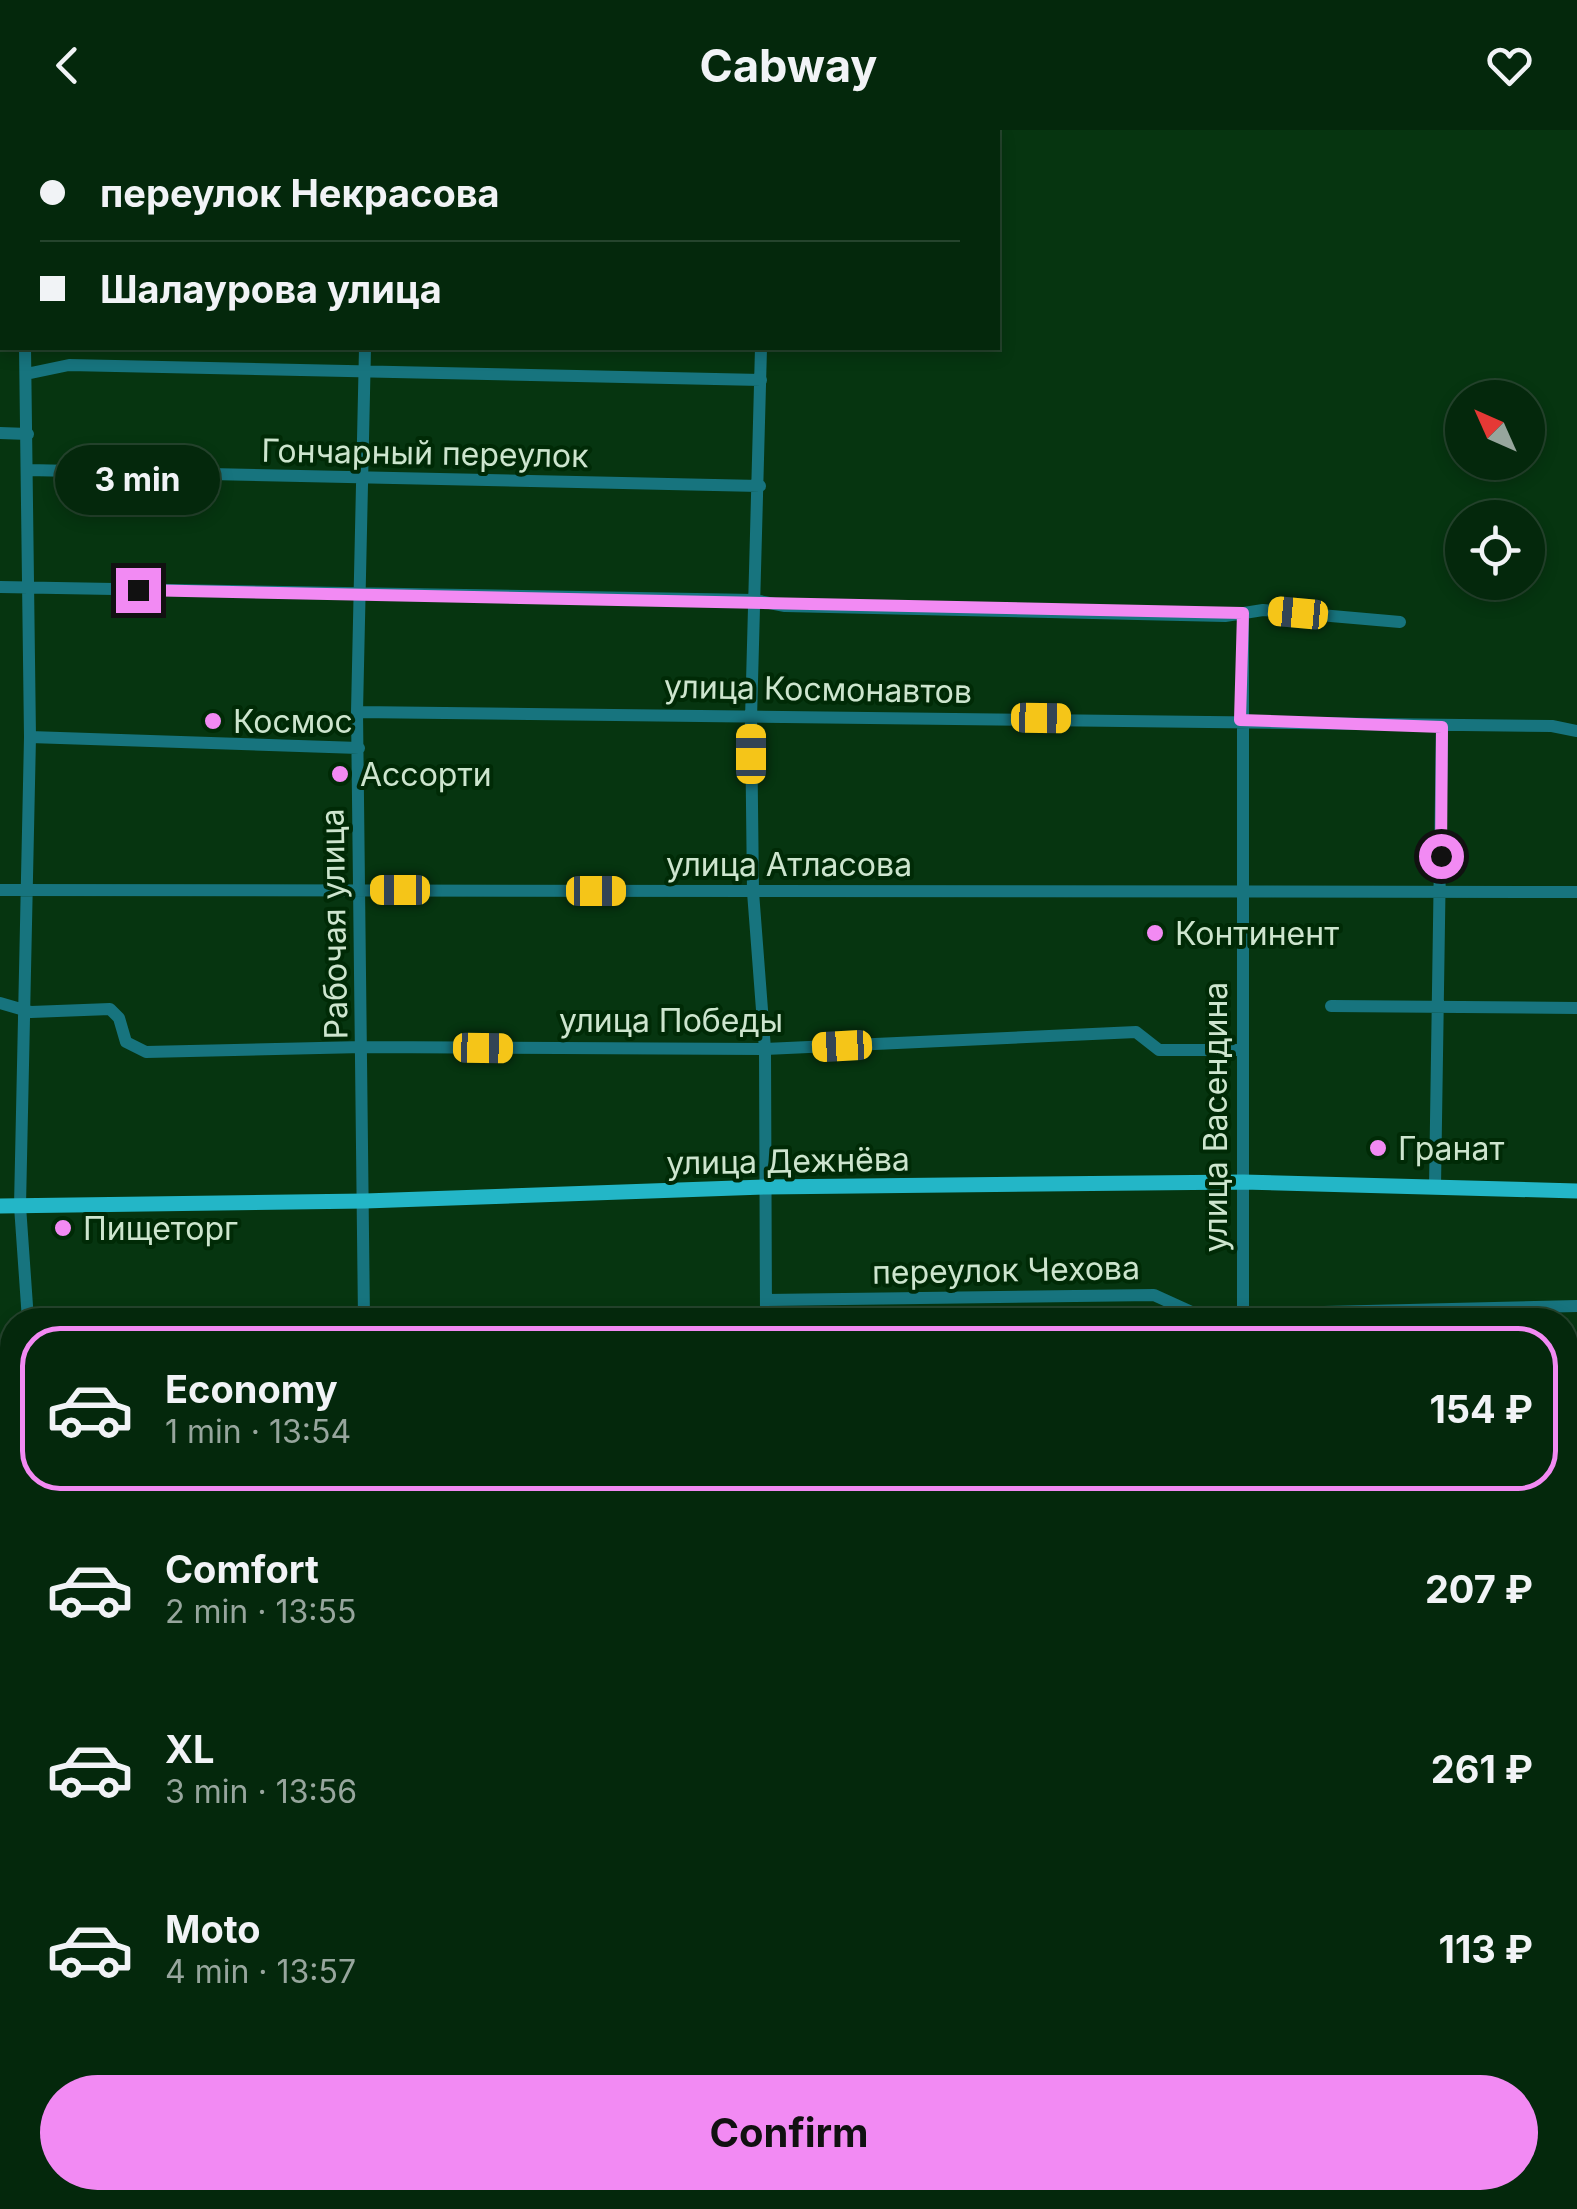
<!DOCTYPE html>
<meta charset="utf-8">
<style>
:root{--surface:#04280c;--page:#12341a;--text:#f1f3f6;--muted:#97a69d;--line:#25442d;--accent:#f28af3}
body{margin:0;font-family:Inter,sans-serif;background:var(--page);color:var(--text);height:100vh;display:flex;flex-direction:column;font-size:38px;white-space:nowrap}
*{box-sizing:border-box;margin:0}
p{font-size:32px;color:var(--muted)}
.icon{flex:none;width:55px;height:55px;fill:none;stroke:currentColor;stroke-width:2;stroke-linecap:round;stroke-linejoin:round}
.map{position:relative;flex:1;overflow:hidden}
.panel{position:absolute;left:0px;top:1178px;width:1578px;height:902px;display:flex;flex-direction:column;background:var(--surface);border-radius:40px 40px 0 0;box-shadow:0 5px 15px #0003,0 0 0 2px var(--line)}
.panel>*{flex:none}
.hud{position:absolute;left:0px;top:0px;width:1000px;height:220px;box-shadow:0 5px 15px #0003,0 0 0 2px var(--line);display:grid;align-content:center;height:220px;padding:0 40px;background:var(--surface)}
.needle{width:65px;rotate:315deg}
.tools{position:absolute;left:1445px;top:250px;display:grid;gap:20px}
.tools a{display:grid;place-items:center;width:100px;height:100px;border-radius:50%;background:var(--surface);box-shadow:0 5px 15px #0003,0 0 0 2px var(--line);font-size:50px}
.end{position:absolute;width:45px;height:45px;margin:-22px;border:12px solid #f28af3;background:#111;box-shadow:0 0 0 5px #111}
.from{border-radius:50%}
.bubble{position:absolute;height:70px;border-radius:35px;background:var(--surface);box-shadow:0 5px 15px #0003,0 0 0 2px var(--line);font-size:32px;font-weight:700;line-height:70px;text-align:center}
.car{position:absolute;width:30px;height:60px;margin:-30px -15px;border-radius:12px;box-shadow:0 0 8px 2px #0007;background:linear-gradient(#f5c518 24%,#345 0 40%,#f5c518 0 76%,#345 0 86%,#f5c518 0)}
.hud b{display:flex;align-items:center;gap:35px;height:95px;font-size:38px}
.hud b+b{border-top:2px solid var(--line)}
.hud i{width:25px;height:25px;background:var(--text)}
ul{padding:18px 0 0;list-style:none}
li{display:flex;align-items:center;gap:30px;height:165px;margin:0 20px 15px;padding:0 20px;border:5px solid transparent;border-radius:40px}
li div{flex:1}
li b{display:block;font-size:38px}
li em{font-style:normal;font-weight:700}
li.current{border-color:var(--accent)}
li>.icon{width:90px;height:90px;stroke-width:1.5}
.cta{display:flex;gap:20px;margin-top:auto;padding:20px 40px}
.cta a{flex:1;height:115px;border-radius:60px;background:var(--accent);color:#111;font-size:40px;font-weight:700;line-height:115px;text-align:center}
header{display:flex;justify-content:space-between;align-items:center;height:130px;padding:0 40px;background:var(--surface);font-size:45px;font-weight:700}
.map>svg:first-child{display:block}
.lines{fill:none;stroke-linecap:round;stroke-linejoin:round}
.minor{stroke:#17747e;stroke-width:12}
.major{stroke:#23b6c7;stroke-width:15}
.route{stroke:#f28af3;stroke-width:12}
.poi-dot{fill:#f28af3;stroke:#002a06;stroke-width:4}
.labels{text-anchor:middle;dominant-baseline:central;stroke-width:8;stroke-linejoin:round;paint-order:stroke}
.street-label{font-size:32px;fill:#cde5ce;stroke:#002a06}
.poi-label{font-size:32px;fill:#cde5ce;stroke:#002a06;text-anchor:start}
</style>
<header><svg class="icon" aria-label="back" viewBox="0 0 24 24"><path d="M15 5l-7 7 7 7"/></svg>Cabway<svg class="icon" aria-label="heart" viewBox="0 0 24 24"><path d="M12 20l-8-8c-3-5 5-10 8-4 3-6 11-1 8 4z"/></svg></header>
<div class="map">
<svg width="1577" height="2079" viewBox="0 0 1577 2079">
<rect width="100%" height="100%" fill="#063510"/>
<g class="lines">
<path class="minor" d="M 39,2 L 39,0
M 373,2 L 374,0
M 762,2 L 762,0
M 0,121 L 2,121
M 25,218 L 30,607 L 20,1076 L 28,1190
M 761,218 L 751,589 L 753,762 L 765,919 L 766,1190
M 26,244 L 69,235 L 761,250
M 0,303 L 28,304
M 28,340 L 760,356
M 0,457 L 754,470 L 785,476 L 1225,486 L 1263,480 L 1400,492
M 357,582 L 1552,596 L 1577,601
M 30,607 L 359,618
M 0,760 L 1577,762
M 0,873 L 31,882 L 110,879 L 119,888 L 126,912 L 146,922 L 363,917 L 765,919 L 1136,902 L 1159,920 L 1241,920
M 1331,876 L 1577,878
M 1435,1057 L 1442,597
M 766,1170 L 1154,1165 L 1198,1185 L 1577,1176
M 364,1190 L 357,582 L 365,218
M 1243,1190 L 1243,483
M 1565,1405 L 1577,1406
M 0,1413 L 12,1412
M 1240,2068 L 1240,2079
M 43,2079 L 44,2068
M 361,2079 L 361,2068
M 777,2079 L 777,2068"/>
<path class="major" d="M 0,1076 L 365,1071 L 765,1057 L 1243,1052 L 1577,1061
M 1565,1873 L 1577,1872
M 0,1899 L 12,1899"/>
</g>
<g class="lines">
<path class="route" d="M 138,460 L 1243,483 L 1240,590 L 1442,597 L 1441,726"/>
</g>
<g class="poi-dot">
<circle cx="213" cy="591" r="10"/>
<circle cx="340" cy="644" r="10"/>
<circle cx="1155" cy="803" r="10"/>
<circle cx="1378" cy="1018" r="10"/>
<circle cx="63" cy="1098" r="10"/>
</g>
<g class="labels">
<g class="street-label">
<text transform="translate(425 323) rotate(1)">Гончарный переулок</text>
<text transform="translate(818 559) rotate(1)">улица Космонавтов</text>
<text x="789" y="734">улица Атласова</text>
<text transform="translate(334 794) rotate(-91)">Рабочая улица</text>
<text x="671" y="890">улица Победы</text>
<text transform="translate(1215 987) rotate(-90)">улица Васендина</text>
<text transform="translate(788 1031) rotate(-1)">улица Дежнёва</text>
<text transform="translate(1006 1140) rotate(-1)">переулок Чехова</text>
</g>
<g class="poi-label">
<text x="233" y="591">Космос</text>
<text x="360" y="644">Ассорти</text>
<text x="1175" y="803">Континент</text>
<text x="1398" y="1018">Гранат</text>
<text x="83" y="1098">Пищеторг</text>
</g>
</g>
</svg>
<div class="tools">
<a><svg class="needle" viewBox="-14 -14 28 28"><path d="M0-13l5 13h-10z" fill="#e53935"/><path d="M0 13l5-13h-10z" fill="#97a69d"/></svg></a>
<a><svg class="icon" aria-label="locate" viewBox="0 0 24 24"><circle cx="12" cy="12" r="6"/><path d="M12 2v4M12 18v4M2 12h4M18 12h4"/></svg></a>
</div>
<i class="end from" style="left:1441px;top:726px"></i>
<i class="end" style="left:138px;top:460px"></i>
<div class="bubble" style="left:55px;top:315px;width:165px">3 min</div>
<i class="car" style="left:1298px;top:483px;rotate:275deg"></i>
<i class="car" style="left:1041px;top:588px;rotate:91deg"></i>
<i class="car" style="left:751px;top:624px;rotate:0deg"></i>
<i class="car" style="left:400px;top:760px;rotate:270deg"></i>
<i class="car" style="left:596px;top:761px;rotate:90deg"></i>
<i class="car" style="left:842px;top:916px;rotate:267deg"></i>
<i class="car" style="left:483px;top:918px;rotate:91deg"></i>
<div class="hud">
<b><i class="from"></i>переулок Некрасова</b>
<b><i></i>Шалаурова улица</b>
</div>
<section class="panel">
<ul>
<li class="current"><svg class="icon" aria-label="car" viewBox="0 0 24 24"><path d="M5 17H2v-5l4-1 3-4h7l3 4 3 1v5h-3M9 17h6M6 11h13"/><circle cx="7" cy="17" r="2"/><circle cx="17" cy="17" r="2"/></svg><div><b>Economy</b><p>1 min · 13:54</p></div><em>154 ₽</em></li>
<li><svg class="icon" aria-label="car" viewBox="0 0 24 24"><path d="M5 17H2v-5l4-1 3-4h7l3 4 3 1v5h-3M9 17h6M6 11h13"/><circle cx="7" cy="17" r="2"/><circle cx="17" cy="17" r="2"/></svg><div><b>Comfort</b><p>2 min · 13:55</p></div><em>207 ₽</em></li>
<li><svg class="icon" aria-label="car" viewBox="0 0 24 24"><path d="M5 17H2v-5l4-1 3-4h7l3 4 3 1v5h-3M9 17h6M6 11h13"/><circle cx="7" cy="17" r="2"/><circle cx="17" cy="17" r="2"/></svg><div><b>XL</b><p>3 min · 13:56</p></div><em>261 ₽</em></li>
<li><svg class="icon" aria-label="car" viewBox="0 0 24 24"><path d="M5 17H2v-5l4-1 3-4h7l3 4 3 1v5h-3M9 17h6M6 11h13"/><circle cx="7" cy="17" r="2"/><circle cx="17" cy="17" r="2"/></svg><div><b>Moto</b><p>4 min · 13:57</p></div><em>113 ₽</em></li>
</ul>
<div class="cta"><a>Confirm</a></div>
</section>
</div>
